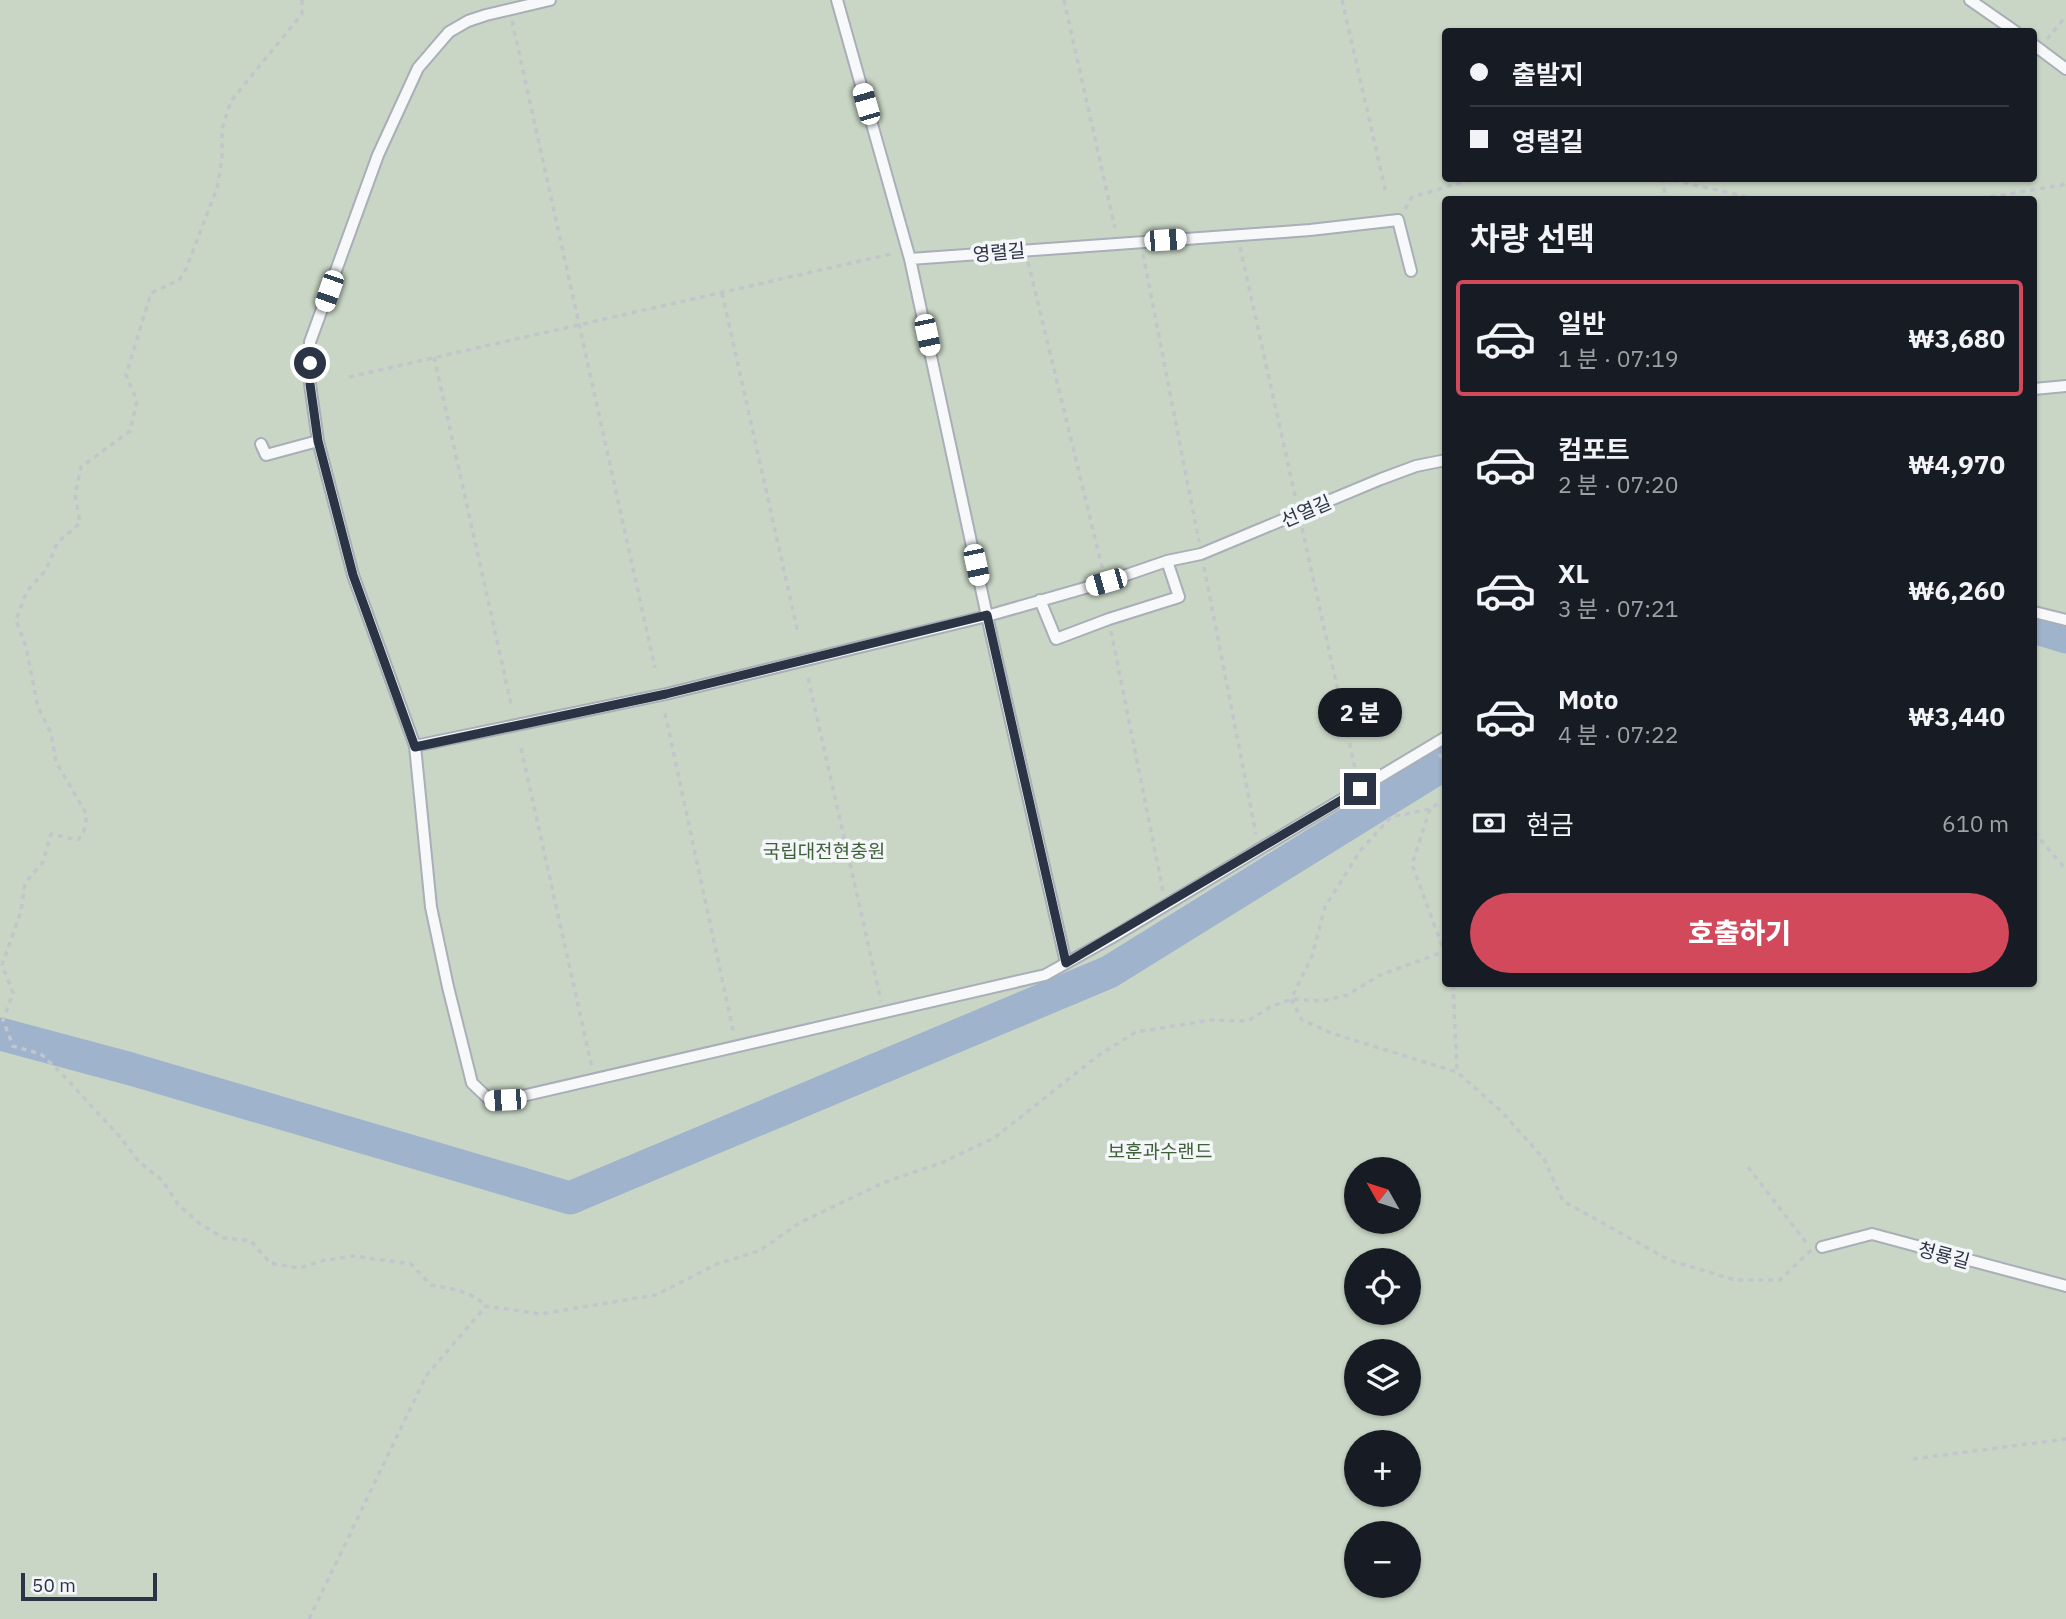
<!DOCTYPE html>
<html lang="ko">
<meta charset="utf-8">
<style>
:root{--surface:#171b24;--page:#242831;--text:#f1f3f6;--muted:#9ea1a6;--line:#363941;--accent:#d1495b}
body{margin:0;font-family:"IBM Plex Sans","Noto Sans KR",sans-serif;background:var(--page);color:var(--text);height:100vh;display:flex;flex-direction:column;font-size:26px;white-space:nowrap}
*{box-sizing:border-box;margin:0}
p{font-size:23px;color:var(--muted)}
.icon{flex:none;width:38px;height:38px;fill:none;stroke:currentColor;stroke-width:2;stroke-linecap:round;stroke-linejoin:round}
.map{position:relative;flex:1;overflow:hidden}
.panel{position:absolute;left:1442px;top:196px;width:595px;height:791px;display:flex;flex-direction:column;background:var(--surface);border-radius:7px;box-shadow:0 2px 5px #0004}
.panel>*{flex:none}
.hud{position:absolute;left:1442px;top:28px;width:595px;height:154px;border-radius:7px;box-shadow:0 2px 5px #0004;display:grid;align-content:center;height:154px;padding:0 28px;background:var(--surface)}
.needle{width:46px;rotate:309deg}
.controls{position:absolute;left:1344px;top:1157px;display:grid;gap:14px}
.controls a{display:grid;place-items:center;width:77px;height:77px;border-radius:50%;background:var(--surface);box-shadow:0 2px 5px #0004;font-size:35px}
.scale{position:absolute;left:21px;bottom:18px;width:136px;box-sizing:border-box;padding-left:7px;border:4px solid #2b3445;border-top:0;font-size:19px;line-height:24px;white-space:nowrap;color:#2b3445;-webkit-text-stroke:5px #f4f6f9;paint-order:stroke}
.end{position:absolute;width:32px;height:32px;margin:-16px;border:9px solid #2b3445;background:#fff;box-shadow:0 0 0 4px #fff}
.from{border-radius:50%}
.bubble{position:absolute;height:49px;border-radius:24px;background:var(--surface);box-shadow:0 2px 5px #0004;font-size:23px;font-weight:800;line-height:49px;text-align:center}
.car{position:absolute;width:21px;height:42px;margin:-21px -10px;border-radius:9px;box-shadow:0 0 5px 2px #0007;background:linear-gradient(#fff 24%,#345 0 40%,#fff 0 76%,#345 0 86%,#fff 0)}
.hud b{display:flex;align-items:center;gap:24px;height:66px;font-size:26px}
.hud b+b{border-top:2px solid var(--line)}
.hud i{width:18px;height:18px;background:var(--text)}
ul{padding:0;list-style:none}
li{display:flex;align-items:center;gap:21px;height:116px;margin:0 14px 10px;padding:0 14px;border:4px solid transparent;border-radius:7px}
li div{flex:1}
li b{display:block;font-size:26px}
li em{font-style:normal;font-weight:800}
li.selected{border-color:var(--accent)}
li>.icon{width:63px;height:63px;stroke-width:1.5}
h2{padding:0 28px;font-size:32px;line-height:84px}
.pay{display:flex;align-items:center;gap:18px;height:77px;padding:0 28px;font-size:26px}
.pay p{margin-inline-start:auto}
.primary-button{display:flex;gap:14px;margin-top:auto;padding:14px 28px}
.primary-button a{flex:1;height:80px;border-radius:42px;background:var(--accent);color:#fff;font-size:28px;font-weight:800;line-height:80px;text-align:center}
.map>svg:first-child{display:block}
.green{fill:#c9d6c5;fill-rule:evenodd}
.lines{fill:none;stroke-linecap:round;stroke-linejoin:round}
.river{stroke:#9fb4cc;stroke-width:33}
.lane-casing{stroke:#a9aeb7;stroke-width:14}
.path{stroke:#c2c5cb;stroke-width:3.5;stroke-dasharray:5 5;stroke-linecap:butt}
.lane{stroke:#f7f8fa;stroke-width:10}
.route{stroke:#2b3445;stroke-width:9}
.labels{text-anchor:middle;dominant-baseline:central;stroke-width:7;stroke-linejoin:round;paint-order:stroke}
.street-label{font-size:19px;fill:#2b3445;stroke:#f4f6f9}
.park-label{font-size:19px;fill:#3f6138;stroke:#f4f6f9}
</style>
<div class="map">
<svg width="2066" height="1619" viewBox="0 0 2066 1619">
<rect width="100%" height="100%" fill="#e4e7ec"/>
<path class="green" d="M 0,0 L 2066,0 L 2066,1619 L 0,1619 ZM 1446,32 L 2034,32 L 2034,178 L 1446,178 ZM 1446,200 L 2034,200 L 2034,984 L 1446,984 ZM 1356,1169 L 1409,1169 L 1409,1222 L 1356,1222 ZM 1356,1260 L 1409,1260 L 1409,1312 L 1356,1312 ZM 1356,1351 L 1409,1351 L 1409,1404 L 1356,1404 ZM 1356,1442 L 1409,1442 L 1409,1494 L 1356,1494 ZM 1356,1533 L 1409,1533 L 1409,1586 L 1356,1586 Z"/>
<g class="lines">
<path class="river" d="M 2034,627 L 2066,637
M 0,1034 L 131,1069 L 570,1198 L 1109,972 L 1446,763"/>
<g class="lane-casing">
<path id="lane" d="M 550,0 L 486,15 L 468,21 L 449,32 L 418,68 L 378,155 L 310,342 L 310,384 L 318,441 L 353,575 L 415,746 L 431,907 L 448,987 L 472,1083 L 491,1101 L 505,1100 L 1045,975 L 1111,938 L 1446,737
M 837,0 L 910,259
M 1970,0 L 2016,32
M 2034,45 L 2066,69
M 2034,389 L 2066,386
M 261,444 L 266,455 L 318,441
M 1040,600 L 1056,639 L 1109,619 L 1179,597 L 1167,561
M 2034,612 L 2066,620
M 415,746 L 666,694 L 987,616 L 1106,582 L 1167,561 L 1201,554 L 1381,479 L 1416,466 L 1446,460
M 1066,963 L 987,616 L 910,259 L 1310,230 L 1398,220 L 1411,271
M 1822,1247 L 1872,1234 L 2066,1286"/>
</g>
<path class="path" d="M 302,0 L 302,14 L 231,101 L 222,129 L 222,159 L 217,188 L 186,269 L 179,280 L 151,293 L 126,375 L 137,401 L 130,431 L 81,467 L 75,495 L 80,523 L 57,543 L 46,570 L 27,591 L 16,620 L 26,647 L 38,707 L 51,733 L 56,762 L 87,815 L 84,831 L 78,840 L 51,834 L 43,862 L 25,883 L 21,911 L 2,965 L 13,993 L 3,1020 L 13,1046 L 41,1054 L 61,1073 L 122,1139 L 139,1162 L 162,1180 L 178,1204 L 200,1224 L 224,1238 L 251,1241 L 270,1263 L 299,1268 L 326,1260 L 354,1256 L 411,1264 L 431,1285 L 458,1290 L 477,1298 L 486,1306
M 1064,0 L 1115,228
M 1342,0 L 1386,193
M 512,21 L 655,668
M 2047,39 L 2066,16
M 1662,178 L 1666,200
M 1664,178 L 1760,200
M 1971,200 L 2062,185 L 2066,182
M 1405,209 L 1412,197 L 1477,178
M 1240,247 L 1296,500
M 1143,254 L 1199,542
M 1028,262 L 1103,571
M 722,293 L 798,633
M 434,357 L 511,704
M 349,377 L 891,254
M 1302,528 L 1357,777
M 1204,567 L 1256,834
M 1111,631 L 1163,891
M 808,678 L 881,1001
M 665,713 L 734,1035
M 521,748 L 592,1068
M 1439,754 L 1446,764
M 1446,798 L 1430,809 L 1391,817 L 1360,851 L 1325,907 L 1312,956 L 1291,999 L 1302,1020 L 1334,1034 L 1457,1072 L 1501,1111 L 1544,1159 L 1563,1201 L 1669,1260 L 1735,1280 L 1780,1280 L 1811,1250
M 1430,809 L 1412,864 L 1446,957
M 2034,832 L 2063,866 L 2066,867
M 1453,984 L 1457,1072
M 1748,1167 L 1808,1245
M 1913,1459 L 2066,1439
M 309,1619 L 426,1376 L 486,1306 L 540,1314 L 656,1295 L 717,1264 L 759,1251 L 801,1222 L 885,1182 L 941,1163 L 994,1138 L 1099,1055 L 1136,1032 L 1211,1020 L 1248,1021 L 1270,1007 L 1291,999 L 1322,1001 L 1347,995 L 1380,975 L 1446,951"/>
<use href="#lane" class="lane"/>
</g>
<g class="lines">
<path class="route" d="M 310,363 L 310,384 L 318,441 L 353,575 L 415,747 L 666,694 L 987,615 L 1066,963 L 1360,789"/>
</g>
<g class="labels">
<g class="street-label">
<text transform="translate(999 252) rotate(-5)">영렬길</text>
<text transform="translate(1306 511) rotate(-23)">선열길</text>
<text transform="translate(1944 1255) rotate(15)">청룡길</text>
</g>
<g class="park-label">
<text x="824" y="851">국립대전현충원</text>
<text x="1160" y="1151">보훈과수랜드</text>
</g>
</g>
</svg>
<div class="controls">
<a><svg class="needle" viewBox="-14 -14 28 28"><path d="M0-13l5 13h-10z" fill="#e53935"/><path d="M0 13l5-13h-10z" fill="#9ea1a6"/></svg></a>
<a><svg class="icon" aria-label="locate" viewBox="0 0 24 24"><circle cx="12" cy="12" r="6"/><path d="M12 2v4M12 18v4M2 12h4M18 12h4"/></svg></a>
<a><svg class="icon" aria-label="layers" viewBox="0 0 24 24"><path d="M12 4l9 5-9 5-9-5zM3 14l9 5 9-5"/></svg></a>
<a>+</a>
<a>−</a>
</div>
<div class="scale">50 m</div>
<i class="end from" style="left:310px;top:363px"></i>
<i class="end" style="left:1360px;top:789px"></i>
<div class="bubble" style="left:1318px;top:688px;width:84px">2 분</div>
<i class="car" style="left:866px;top:104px;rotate:344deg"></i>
<i class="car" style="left:1165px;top:240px;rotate:86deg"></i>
<i class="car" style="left:329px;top:291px;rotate:199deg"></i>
<i class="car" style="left:927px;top:335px;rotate:168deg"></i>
<i class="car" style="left:976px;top:565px;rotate:168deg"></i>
<i class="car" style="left:1106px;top:582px;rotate:254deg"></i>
<i class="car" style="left:505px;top:1100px;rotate:267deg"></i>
<div class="hud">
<b><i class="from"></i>출발지</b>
<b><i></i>영렬길</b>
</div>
<section class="panel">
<h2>차량 선택</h2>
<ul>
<li class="selected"><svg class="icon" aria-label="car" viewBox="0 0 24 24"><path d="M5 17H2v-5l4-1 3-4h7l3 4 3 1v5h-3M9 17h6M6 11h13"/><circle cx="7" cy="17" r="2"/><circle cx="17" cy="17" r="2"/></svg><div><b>일반</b><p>1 분 · 07:19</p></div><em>₩3,680</em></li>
<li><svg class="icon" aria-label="car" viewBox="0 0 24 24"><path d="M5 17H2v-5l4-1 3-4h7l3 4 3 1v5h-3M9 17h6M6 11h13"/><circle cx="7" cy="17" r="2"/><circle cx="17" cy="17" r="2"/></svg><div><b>컴포트</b><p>2 분 · 07:20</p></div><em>₩4,970</em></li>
<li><svg class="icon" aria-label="car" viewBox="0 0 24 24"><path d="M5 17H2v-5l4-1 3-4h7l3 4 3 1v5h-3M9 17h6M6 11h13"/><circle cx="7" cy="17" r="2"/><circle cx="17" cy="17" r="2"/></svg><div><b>XL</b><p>3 분 · 07:21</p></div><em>₩6,260</em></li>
<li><svg class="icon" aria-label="car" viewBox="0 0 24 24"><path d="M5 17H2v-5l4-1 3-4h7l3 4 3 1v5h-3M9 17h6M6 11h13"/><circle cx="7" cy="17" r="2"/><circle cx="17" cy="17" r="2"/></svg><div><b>Moto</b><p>4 분 · 07:22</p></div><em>₩3,440</em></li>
</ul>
<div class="pay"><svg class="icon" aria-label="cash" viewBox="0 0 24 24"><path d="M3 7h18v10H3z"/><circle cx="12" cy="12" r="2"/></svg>현금<p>610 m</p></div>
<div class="primary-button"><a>호출하기</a></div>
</section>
</div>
